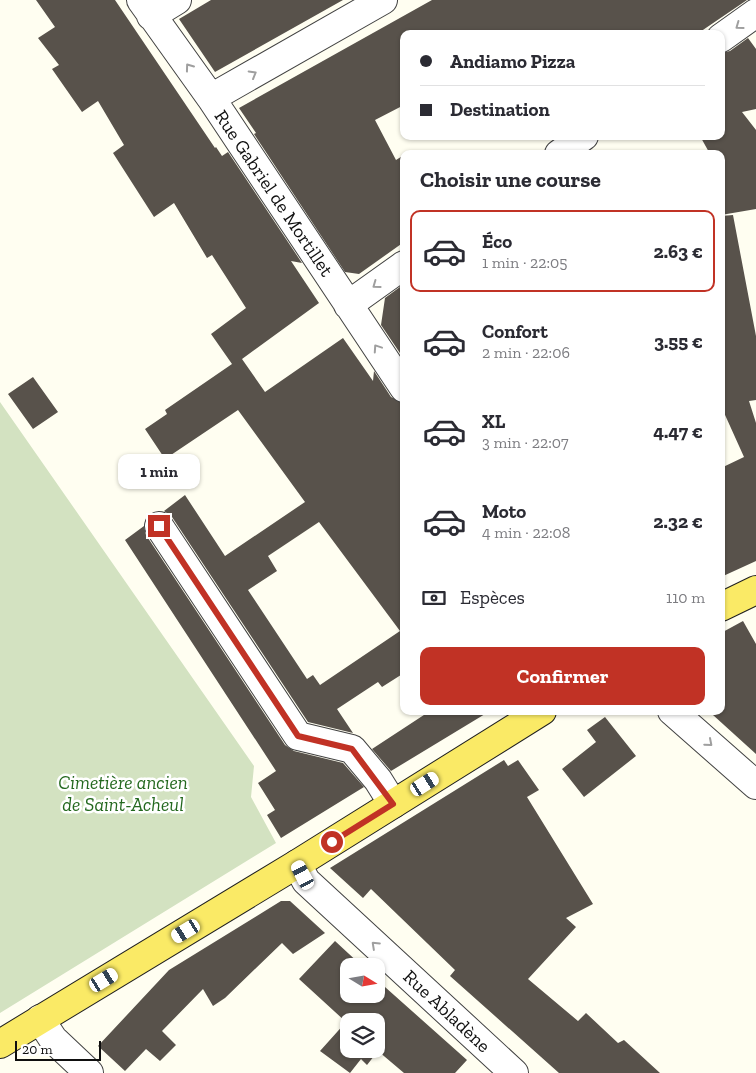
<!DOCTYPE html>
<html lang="fr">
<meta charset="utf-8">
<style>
:root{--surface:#fff;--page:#f2f2f3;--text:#2b2b33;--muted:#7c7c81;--line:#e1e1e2;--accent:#c13225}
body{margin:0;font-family:"Zilla Slab",serif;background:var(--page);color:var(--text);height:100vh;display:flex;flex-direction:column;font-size:19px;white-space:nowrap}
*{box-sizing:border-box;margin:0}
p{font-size:16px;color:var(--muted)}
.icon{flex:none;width:28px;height:28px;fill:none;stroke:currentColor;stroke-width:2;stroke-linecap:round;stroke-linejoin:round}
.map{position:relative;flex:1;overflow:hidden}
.panel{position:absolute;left:400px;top:150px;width:325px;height:565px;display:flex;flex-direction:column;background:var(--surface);border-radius:10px;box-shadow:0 1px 4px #0004}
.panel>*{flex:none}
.top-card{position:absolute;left:400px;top:30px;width:325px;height:110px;border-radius:10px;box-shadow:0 1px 4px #0004;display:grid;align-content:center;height:110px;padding:0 20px;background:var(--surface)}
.needle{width:32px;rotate:101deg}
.controls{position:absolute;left:340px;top:958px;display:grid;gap:10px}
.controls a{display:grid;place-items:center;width:45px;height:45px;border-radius:10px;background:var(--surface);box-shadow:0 1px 4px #0004;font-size:25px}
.scale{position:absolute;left:15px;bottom:12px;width:86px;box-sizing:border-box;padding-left:5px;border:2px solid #0f0f0f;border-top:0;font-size:14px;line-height:18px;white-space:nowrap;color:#0f0f0f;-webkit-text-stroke:4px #fff;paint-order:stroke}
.end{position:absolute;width:22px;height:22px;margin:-11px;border:6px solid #c13225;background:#fff;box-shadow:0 0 0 2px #fff}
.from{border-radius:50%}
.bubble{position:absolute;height:35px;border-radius:10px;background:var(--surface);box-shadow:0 1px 4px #0004;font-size:16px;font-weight:800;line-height:35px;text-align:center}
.car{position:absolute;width:15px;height:30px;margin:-15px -8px;border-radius:6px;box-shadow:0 0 4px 1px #0007;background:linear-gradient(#fff 24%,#345 0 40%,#fff 0 76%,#345 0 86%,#fff 0)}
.top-card b{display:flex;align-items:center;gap:18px;height:48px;font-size:19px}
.top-card b+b{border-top:1px solid var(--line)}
.top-card i{width:12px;height:12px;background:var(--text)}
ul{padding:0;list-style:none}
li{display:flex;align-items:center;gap:15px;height:82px;margin:0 10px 8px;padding:0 10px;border:2px solid transparent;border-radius:10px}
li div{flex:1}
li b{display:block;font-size:19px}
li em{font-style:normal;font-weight:800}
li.active{border-color:var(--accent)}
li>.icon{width:45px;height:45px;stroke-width:1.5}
h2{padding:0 20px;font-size:22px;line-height:60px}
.pay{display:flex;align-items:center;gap:12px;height:55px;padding:0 20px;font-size:19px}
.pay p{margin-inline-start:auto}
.action{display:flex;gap:10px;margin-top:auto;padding:10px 20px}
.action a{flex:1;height:58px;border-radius:10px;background:var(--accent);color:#fff;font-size:20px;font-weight:800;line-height:58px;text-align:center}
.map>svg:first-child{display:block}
.cemetery{fill:#d3e2c1}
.building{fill:#58524b;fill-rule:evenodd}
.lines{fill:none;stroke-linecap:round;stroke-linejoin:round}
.minor-casing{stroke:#424242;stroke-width:30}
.major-casing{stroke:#202020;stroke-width:30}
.minor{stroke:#fff;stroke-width:28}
.major{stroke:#faea66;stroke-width:28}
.oneway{stroke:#9f9f9f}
.route{stroke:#c13225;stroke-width:6}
.labels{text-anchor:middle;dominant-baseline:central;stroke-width:5;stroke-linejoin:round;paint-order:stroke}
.street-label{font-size:19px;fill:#0f0f0f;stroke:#fff}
.park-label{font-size:19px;font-style:italic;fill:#23681e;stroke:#fff}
</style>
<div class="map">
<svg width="756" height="1073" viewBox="0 0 756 1073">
<rect width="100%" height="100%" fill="#fffef1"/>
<path class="cemetery" d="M 0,402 L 254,766 L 251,797 L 276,843 L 0,1013 Z"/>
<path class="building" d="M 36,0 L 115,0 L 215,148 L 216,147 L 222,156 L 228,152 L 302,263 L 291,261 L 319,303 L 242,359 L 265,392 L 343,338 L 373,381 L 374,371 L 391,397 L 404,403 L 404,673 L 382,687 L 378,682 L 337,709 L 353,733 L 308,722 L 172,517 L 164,511 L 185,495 L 225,556 L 305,502 L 238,410 L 165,459 L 145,429 L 167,414 L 165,410 L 232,364 L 211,334 L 246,308 L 212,255 L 207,258 L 174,203 L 154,217 L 113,153 L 124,145 L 98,101 L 82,112 L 52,69 L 59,65 L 38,38 L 55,27 ZM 319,522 L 400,631 L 320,685 L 313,675 L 307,679 L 248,590 L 277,571 L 268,556 Z
M 211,0 L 343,0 L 215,72 L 179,19 Z
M 432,0 L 747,0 L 697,34 L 404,34 L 404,105 L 375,120 L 396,160 L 404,155 L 404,242 L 359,274 L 345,272 L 254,134 L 256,133 L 239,108 Z
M 748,38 L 756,49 L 756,109 L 742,112 L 756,130 L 756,209 L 721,215 L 721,154 L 710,154 L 700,136 L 721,136 L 721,53 L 730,51 Z
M 733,215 L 756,336 L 756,400 L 749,401 L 756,423 L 756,561 L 721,577 L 721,468 L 744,457 L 721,406 L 721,216 Z
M 404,284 L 404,359 L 381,325 L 385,298 Z
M 33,377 L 58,412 L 33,429 L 8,394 Z
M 144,526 L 146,535 L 285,745 L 294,751 L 343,763 L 364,787 L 281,838 L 267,815 L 275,810 L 258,783 L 276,771 L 125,540 Z
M 743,621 L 756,644 L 756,754 L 713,715 L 716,711 L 721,711 L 721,633 Z
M 430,711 L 490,711 L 391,771 L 372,749 Z
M 605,717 L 636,756 L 584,797 L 562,769 L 596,742 L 587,730 Z
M 504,760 L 508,766 L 518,760 L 539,790 L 527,797 L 593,904 L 566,918 L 576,927 L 528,979 L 578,1021 L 586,1013 L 618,1043 L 624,1040 L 660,1073 L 559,1073 L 450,976 L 455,970 L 371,889 L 363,898 L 330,868 Z
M 281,901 L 290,901 L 325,933 L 293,954 L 282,943 L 225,998 L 213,1006 L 203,989 L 162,1031 L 176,1045 L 160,1061 L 146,1049 L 125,1071 L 98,1046 L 169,970 Z
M 335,941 L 362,966 L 349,966 L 349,994 L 376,994 L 376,979 L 467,1060 L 455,1073 L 404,1073 L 378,1051 L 367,1065 L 361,1059 L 350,1073 L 320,1051 L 346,1022 L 299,979 ZM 349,1021 L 376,1021 L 376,1049 L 349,1049 Z"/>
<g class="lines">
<g class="minor-casing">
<path id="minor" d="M 141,0 L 211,98 L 404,388
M 151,16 L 177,0
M 721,38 L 756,13
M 211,98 L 383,0
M 559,154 L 584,136
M 348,305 L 404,265
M 159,526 L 298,736 L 352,749 L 378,780 L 393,804
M 672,711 L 756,785
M 297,864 L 306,881 L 514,1073
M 40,1019 L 53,1039 L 89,1073"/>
</g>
<g class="major-casing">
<path id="major" d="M 721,607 L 756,590
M 0,1044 L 297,864 L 542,711"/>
</g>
<use href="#minor" class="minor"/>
<use href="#major" class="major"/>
</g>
<defs><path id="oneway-chevron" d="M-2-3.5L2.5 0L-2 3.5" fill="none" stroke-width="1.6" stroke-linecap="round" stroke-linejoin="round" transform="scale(1.25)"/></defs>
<g class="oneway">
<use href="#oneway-chevron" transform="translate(739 26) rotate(144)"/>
<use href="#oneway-chevron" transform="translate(189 67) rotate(-126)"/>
<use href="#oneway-chevron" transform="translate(253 74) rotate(-30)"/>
<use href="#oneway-chevron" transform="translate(376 285) rotate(144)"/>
<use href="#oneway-chevron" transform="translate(377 348) rotate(-124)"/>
<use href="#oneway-chevron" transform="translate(709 743) rotate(41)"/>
<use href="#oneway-chevron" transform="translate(375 945) rotate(-137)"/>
</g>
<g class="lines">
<path class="route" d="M 159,526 L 298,736 L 352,749 L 393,804 L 332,842"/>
</g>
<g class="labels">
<g class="street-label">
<text transform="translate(274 193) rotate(56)">Rue Gabriel de Mortillet</text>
<text transform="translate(447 1011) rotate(43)">Rue Abladène</text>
</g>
<g class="park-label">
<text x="123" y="782">Cimetière ancien<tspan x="123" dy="22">de Saint-Acheul</tspan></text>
</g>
</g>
</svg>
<div class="controls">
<a><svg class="needle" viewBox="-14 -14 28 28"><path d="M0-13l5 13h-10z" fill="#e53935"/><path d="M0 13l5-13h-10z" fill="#7c7c81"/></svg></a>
<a><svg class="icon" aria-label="layers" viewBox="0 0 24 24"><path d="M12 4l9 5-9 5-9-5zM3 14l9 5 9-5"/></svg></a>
</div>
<div class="scale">20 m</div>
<i class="end from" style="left:332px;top:842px"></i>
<i class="end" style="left:159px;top:526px"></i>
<div class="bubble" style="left:118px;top:454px;width:82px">1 min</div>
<i class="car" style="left:425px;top:784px;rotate:58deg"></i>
<i class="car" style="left:303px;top:875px;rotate:332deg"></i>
<i class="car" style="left:186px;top:931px;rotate:239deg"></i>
<i class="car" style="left:104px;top:980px;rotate:59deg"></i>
<div class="top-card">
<b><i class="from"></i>Andiamo Pizza</b>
<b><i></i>Destination</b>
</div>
<section class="panel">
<h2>Choisir une course</h2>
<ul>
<li class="active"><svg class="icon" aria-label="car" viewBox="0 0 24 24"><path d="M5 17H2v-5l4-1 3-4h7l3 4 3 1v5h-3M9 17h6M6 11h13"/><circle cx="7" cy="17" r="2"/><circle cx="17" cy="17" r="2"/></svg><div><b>Éco</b><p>1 min · 22:05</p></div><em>2.63 €</em></li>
<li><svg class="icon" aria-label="car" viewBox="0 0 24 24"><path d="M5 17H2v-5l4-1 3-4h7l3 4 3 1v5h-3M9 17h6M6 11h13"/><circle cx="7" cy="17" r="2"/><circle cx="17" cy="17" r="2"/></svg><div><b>Confort</b><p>2 min · 22:06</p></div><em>3.55 €</em></li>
<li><svg class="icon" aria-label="car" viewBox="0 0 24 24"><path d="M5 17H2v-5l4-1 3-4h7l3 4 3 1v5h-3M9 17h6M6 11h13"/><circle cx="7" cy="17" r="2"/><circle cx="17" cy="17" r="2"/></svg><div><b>XL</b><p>3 min · 22:07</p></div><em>4.47 €</em></li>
<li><svg class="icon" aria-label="car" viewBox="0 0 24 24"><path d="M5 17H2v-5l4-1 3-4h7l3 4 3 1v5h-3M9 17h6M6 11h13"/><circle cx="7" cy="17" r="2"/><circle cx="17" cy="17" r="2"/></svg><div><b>Moto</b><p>4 min · 22:08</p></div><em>2.32 €</em></li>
</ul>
<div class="pay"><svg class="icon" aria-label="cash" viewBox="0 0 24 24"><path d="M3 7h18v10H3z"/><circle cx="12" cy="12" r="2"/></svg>Espèces<p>110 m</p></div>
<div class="action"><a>Confirmer</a></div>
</section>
</div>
